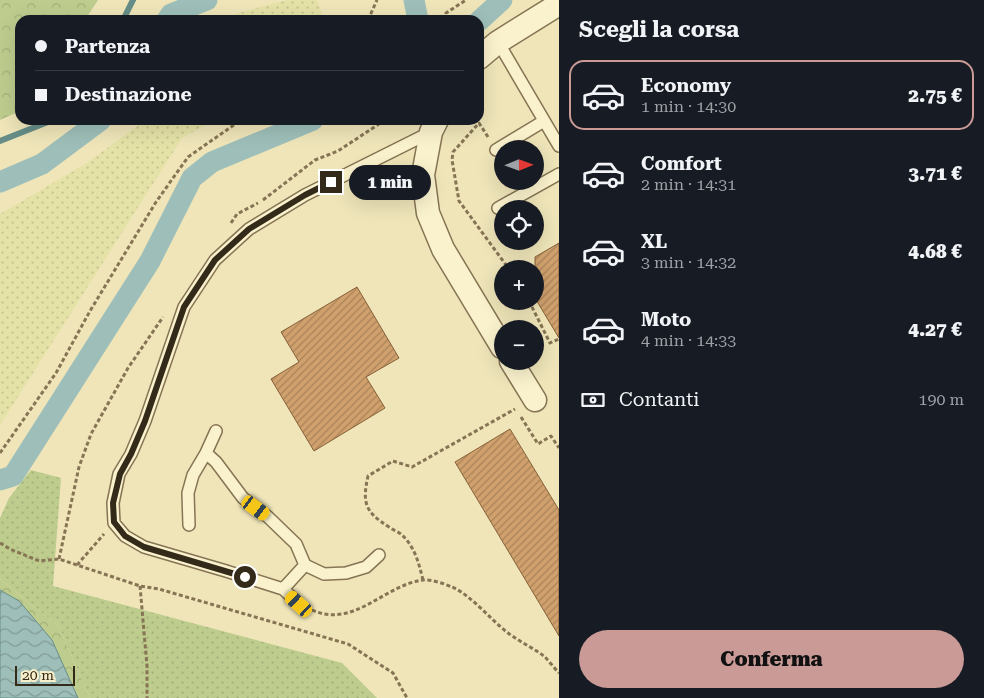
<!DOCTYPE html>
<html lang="it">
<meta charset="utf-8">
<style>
:root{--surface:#171b24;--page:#20242c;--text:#f1f3f6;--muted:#9ea1a6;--line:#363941;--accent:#c99a96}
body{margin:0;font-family:"Roboto Serif",serif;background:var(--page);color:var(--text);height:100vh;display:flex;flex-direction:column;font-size:19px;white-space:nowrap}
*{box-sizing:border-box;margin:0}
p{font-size:16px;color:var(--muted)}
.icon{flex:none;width:28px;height:28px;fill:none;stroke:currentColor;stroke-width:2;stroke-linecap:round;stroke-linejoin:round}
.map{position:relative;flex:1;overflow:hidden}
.details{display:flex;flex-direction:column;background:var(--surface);width:425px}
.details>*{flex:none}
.guide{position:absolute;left:15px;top:15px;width:469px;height:110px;border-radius:15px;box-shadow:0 5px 20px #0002;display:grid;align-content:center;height:110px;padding:0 20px;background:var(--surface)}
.needle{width:32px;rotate:89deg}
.tools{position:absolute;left:494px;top:140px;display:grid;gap:10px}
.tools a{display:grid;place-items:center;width:50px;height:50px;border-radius:50%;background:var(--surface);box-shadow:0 5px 20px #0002;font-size:25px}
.scale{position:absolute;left:15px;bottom:12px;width:60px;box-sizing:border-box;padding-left:5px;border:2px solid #342a19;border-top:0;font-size:14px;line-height:18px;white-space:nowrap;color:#342a19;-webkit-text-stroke:4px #f7efc9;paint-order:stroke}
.end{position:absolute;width:22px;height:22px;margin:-11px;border:6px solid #342a19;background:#fff;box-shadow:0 0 0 2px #fff}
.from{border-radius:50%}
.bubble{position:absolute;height:35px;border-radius:18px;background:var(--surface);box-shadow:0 5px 20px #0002;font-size:16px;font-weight:800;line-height:35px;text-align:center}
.car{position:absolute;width:15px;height:30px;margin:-15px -8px;border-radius:6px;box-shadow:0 0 4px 1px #0007;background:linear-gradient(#f5c518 24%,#345 0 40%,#f5c518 0 76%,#345 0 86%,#f5c518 0)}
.guide b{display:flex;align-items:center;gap:18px;height:48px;font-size:19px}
.guide b+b{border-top:1px solid var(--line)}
.guide i{width:12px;height:12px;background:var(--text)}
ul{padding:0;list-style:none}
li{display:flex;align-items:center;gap:15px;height:70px;margin:0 10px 8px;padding:0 10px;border:2px solid transparent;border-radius:15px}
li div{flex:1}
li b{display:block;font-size:19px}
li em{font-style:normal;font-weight:800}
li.current{border-color:var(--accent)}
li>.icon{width:45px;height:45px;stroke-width:1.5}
h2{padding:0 20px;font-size:22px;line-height:60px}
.pay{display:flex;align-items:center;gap:12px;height:55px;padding:0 20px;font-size:19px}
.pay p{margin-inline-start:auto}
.button{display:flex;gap:10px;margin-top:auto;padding:10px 20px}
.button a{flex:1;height:58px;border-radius:30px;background:var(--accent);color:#111;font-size:20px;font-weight:800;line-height:58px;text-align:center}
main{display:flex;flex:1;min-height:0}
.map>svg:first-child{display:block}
.farmland{fill:url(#farmland-dots)}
.grass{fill:url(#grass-dots)}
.forest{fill:url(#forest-crowns)}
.water{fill:url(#water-waves);stroke:#668d87}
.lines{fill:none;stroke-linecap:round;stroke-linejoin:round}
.stream{stroke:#668d87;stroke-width:6}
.canal{stroke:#9ebfb9;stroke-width:21}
.building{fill:url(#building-hatch);stroke:#866038}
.lane-casing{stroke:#867454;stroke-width:14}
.street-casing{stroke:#867454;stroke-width:25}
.path{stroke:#867454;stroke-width:3;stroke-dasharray:4 2.5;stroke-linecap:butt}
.lane{stroke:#faf2cc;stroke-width:11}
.street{stroke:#faf2cc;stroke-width:22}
.route{stroke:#342a19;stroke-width:6}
</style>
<main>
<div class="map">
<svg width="559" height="698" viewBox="0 0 559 698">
<defs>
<pattern id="farmland-dots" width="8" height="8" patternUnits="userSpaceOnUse" patternTransform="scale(1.25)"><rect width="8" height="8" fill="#e5e2a7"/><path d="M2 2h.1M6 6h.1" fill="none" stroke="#c5c28f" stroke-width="1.8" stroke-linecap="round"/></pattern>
<pattern id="grass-dots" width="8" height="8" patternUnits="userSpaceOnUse" patternTransform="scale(1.25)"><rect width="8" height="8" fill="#becd8e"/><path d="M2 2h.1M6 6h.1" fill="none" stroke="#a4b07a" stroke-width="1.8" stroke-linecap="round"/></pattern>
<pattern id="forest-crowns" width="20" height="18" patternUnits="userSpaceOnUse" patternTransform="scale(1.25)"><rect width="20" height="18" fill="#becd8e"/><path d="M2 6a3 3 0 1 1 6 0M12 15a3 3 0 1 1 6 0" fill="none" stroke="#a4b07a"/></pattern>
<pattern id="water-waves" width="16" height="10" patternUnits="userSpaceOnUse" patternTransform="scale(1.25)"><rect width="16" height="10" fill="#9ebfb9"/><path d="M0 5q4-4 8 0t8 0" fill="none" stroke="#829b96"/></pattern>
<pattern id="building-hatch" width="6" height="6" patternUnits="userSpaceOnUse" patternTransform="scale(1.25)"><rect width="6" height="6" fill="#d0a16d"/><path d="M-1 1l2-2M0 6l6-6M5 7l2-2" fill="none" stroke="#aa8359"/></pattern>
</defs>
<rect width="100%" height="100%" fill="#efe5b9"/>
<path class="farmland" d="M 287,0 L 317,0 L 324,20 L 224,20 L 238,13 Z
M 145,120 L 215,120 L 182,138 L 0,425 L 0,214 L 87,163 Z"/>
<path class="grass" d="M 31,470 L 61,478 L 53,586 L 342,663 L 377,698 L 90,698 L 59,627 L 0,579 L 0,518 L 9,498 Z"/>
<path class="forest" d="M 0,0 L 98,0 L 85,20 L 20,20 L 20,111 L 0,120 Z
M 0,579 L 59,627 L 90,698 L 78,698 L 70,679 L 19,601 L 0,590 Z"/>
<path class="water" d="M 0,590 L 19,601 L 52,640 L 78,698 L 0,698 Z"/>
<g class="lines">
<path class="stream" d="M 123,20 L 133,0
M 0,141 L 53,120"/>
<path class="canal" d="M 414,0 L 418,20
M 167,20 L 171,14 L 207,0
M 479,21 L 502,0
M 0,182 L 42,164 L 101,120
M 0,480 L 13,476 L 150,261 L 192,178 L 212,162 L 313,120"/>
</g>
<path class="building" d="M 559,243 L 559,338 L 535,298 L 535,257 Z
M 357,287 L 399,358 L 366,377 L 385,408 L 314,451 L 271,379 L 299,362 L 281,332 Z
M 510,429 L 559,510 L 559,636 L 455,462 Z"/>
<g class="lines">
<g class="lane-casing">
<path id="lane" d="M 498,42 L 559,146
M 496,150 L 544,121
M 498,208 L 559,174
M 206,453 L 216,462 L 243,498 L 268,517 L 296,544 L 305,565 L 324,574 L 346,573 L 366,567 L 379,555
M 189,525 L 188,493 L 193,475 L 206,453 L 216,431
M 283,589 L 305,565
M 299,604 L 283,589 L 226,571 L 144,547 L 125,536 L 114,523 L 113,503 L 119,474 L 131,454 L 145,421 L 184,307 L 215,260 L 249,229 L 305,195 L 431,132"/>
</g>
<g class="street-casing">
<path id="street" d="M 479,58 L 498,42 L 559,4
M 437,120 L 431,132 L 423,175 L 428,213 L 443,249 L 502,347
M 511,361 L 535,400"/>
</g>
<path class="path" d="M 368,20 L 377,0
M 443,20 L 446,13 L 466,0
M 488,137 L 479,123 L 453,152 L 452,160 L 459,201 L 509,269
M 263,200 L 315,160 L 338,151 L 385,120
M 231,223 L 237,214 L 258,203
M 529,301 L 550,343 L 559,339
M 521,417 L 538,444 L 551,436 L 559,448
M 0,453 L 56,373 L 90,311 L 156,202 L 188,157 L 241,120
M 0,543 L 10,549 L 39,561 L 59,559 L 140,586 L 159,589 L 348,644 L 393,673 L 407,698
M 59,559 L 79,467 L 91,434 L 128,368 L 163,317
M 77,565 L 104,534
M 423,580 C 419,564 415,547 402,535 C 399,532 393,530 389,527 C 365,512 362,503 368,476 L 393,461 L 412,467 L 515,409
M 140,586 L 147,666 L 147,698
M 312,610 C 354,629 384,585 423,580 C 431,579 445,584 452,587 C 471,595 491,620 508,633 C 520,642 533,648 544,656 C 549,661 554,668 559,673"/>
<use href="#lane" class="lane"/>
<use href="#street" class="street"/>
</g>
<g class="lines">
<path class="route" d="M 245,577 L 144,547 L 125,536 L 114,522 L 113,503 L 120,474 L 131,454 L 145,421 L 184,307 L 215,260 L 249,229 L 305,195 L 331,182"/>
</g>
</svg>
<div class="tools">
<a><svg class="needle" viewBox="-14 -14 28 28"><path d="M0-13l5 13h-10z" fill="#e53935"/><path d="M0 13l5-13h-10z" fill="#9ea1a6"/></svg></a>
<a><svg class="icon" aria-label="locate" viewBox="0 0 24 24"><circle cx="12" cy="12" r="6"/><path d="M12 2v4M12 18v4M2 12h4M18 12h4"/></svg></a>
<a>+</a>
<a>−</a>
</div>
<div class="scale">20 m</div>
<i class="end from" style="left:245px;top:577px"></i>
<i class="end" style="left:331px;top:182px"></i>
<div class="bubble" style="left:349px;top:165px;width:82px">1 min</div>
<i class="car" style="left:256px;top:508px;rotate:126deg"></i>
<i class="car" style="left:299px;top:604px;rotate:312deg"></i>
<div class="guide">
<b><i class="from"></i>Partenza</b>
<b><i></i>Destinazione</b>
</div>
</div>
<section class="details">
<h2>Scegli la corsa</h2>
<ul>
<li class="current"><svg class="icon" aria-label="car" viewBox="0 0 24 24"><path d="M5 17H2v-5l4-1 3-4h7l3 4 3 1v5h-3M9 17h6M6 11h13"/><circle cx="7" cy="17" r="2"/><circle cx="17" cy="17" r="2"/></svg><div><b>Economy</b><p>1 min · 14:30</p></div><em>2.75 €</em></li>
<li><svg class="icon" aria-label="car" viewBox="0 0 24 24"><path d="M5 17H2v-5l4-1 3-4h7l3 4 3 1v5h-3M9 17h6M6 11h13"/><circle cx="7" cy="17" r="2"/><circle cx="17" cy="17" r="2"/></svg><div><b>Comfort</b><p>2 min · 14:31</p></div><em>3.71 €</em></li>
<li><svg class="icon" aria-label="car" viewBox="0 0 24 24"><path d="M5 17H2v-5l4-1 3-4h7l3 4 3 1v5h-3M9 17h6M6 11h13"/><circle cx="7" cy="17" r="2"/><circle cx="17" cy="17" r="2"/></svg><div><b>XL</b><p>3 min · 14:32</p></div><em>4.68 €</em></li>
<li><svg class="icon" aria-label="car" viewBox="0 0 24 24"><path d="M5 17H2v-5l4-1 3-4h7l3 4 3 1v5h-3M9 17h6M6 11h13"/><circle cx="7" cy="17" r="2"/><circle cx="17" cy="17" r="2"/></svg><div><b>Moto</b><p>4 min · 14:33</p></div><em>4.27 €</em></li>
</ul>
<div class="pay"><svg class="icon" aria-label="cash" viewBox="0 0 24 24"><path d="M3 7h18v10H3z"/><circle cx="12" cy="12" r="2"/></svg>Contanti<p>190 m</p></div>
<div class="button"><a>Conferma</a></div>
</section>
</main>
